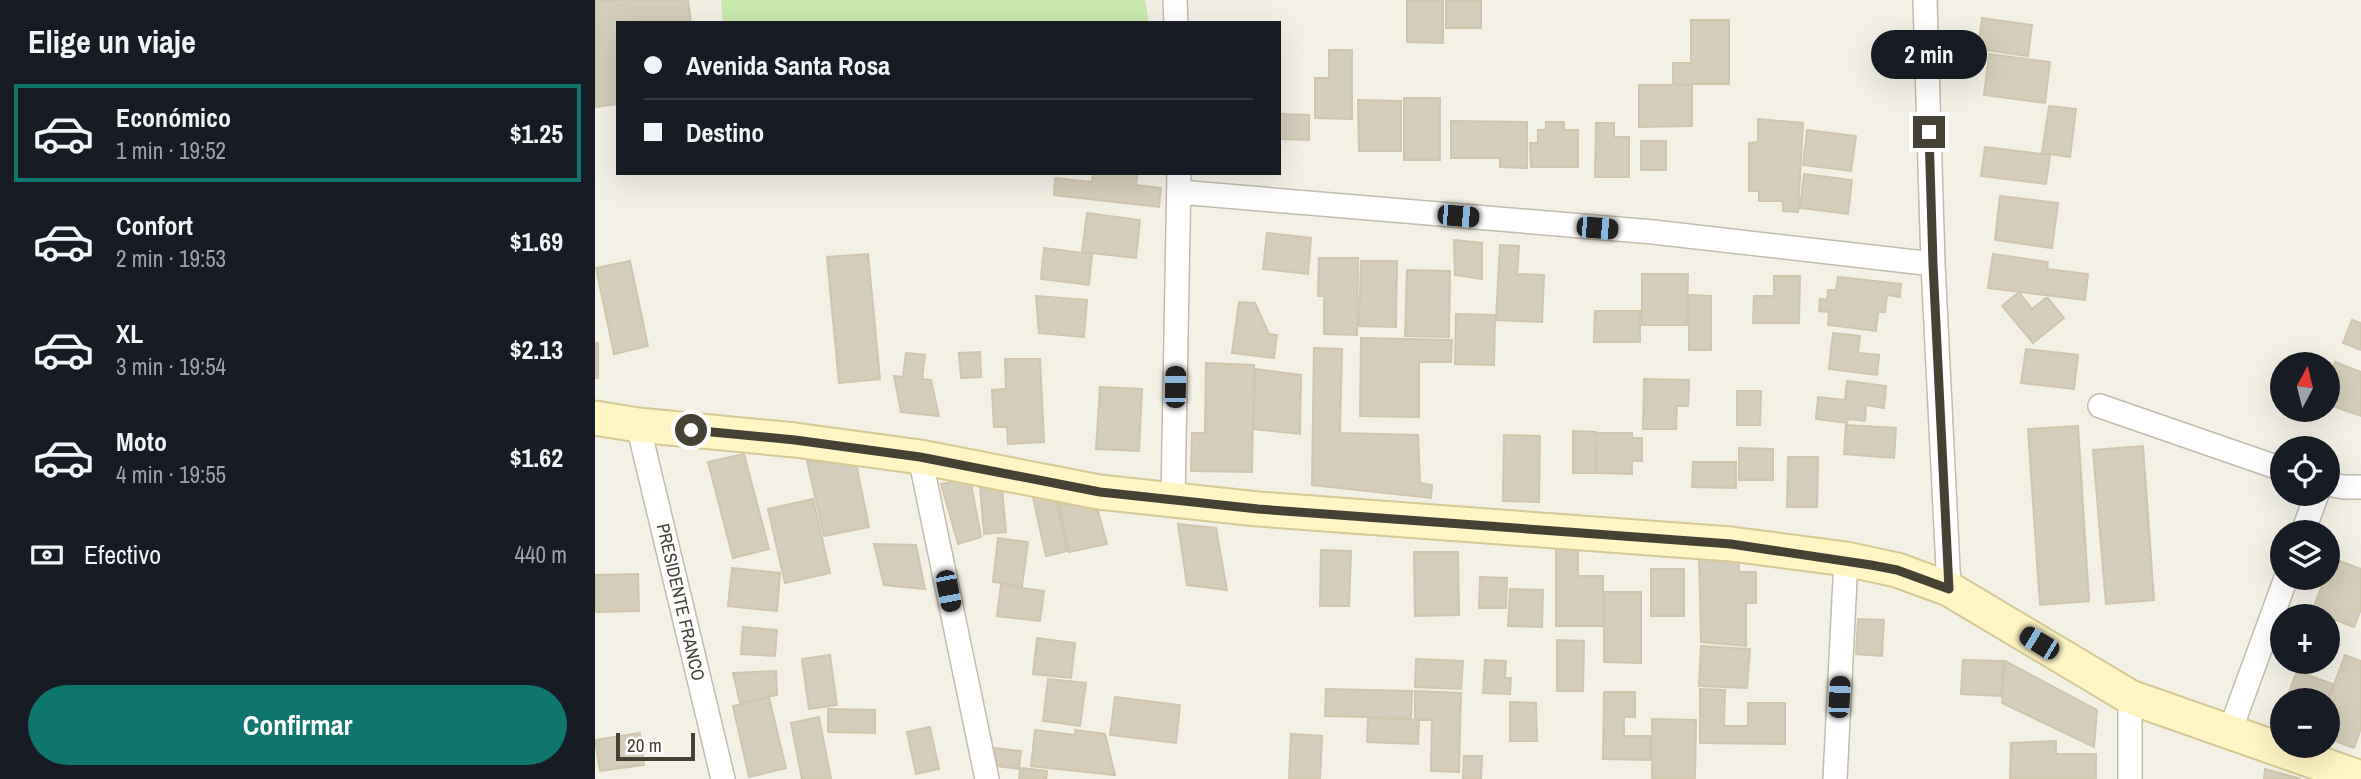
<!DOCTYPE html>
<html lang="es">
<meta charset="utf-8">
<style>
:root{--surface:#171b24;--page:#242831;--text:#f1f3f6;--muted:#9ea1a6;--line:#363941;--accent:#0f766e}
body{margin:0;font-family:"Archivo Narrow",sans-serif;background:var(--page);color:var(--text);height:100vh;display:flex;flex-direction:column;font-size:26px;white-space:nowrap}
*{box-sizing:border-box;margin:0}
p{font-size:23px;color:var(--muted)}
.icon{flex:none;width:38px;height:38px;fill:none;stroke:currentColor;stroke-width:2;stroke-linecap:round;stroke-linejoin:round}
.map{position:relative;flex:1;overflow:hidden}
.sheet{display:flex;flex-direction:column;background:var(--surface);width:595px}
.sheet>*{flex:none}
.hud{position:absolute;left:21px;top:21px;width:665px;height:154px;border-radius:0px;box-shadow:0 7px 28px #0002;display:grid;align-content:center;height:154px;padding:0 28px;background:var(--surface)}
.needle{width:46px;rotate:7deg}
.controls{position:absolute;left:1675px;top:352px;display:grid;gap:14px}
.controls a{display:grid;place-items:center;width:70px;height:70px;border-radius:50%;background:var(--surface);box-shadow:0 7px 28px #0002;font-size:35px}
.scale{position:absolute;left:21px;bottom:18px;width:79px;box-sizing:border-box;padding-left:7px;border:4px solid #464135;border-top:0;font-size:19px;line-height:24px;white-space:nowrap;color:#464135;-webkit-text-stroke:5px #fff;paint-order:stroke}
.end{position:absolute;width:32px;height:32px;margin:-16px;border:9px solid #464135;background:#fff;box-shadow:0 0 0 4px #fff}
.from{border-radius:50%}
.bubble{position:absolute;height:49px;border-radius:24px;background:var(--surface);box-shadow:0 7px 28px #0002;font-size:23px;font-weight:700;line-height:49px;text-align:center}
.car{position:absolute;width:21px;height:42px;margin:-21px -10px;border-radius:9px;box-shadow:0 0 5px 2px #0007;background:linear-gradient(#222 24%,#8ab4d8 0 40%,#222 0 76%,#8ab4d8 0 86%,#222 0)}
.hud b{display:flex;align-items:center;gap:24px;height:66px;font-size:26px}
.hud b+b{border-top:2px solid var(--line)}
.hud i{width:18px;height:18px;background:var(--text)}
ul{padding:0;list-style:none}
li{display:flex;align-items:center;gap:21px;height:98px;margin:0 14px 10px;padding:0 14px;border:4px solid transparent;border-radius:0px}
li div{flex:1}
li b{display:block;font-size:26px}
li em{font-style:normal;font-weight:700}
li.current{border-color:var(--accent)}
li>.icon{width:63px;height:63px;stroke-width:1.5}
h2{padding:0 28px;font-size:32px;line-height:84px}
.pay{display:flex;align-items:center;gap:18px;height:77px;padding:0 28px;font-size:26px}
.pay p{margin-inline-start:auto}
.primary-button{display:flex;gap:14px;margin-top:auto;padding:14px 28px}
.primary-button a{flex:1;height:80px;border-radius:42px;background:var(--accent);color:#fff;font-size:28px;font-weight:700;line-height:80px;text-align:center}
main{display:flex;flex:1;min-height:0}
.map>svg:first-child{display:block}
.green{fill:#c9e9ae}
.building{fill:#d5cdbb;stroke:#d0c6ae;stroke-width:2}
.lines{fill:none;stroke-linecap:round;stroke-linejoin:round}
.minor-casing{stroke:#c2bcab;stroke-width:26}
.secondary-casing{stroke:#d5c995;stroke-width:37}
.minor{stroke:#fff;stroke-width:23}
.secondary{stroke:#fff6c5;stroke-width:33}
.route{stroke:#464135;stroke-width:9}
.labels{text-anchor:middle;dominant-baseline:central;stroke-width:7;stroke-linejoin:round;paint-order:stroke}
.street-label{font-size:18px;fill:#464135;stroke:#fff}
</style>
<main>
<section class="sheet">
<h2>Elige un viaje</h2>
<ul>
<li class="current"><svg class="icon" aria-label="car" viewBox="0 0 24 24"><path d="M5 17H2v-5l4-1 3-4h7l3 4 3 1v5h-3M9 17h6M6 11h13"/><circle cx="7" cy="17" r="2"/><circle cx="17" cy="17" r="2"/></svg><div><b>Económico</b><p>1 min · 19:52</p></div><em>$1.25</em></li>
<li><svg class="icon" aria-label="car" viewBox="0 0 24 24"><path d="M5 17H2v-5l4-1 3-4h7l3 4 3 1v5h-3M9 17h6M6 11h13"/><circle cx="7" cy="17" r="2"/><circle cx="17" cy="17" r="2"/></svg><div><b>Confort</b><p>2 min · 19:53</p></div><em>$1.69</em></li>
<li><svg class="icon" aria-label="car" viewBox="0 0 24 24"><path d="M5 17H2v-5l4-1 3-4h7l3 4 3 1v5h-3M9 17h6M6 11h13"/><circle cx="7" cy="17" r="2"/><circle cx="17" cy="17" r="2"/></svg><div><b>XL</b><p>3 min · 19:54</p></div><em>$2.13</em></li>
<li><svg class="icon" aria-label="car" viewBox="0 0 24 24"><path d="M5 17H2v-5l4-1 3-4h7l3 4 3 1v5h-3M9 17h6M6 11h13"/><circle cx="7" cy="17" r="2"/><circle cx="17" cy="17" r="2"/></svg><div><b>Moto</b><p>4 min · 19:55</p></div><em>$1.62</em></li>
</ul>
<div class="pay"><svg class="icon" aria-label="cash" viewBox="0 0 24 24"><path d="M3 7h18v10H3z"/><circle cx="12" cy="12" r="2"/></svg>Efectivo<p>440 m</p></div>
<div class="primary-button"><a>Confirmar</a></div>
</section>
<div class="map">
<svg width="1766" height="779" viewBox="0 0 1766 779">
<rect width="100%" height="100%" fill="#f3f0e6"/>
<path class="green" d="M 126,0 L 550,0 L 554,23 L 128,23 Z"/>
<path class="building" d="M 0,0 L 93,0 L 96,23 L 23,23 L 23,104 L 0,107 Z
M 812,0 L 848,0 L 848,43 L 812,42 Z
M 851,0 L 886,0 L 886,28 L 851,28 Z
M 1387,18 L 1437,25 L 1433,56 L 1383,49 Z
M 1096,20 L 1134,20 L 1134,84 L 1078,84 L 1078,63 L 1096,63 Z
M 734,50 L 757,50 L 757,119 L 720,118 L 720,78 L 734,78 Z
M 1394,54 L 1455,62 L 1450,103 L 1389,95 Z
M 1044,85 L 1097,85 L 1097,126 L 1044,127 Z
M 809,98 L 845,98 L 845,160 L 809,160 Z
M 763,100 L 806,101 L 806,151 L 764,151 Z
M 1454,106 L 1481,109 L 1475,157 L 1447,153 Z
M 684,114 L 714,115 L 714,140 L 684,139 Z
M 1163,119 L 1208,123 L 1203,212 L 1188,211 L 1188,201 L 1164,201 L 1164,191 L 1154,191 L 1154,143 L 1163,142 Z
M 856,121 L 932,122 L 932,168 L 905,167 L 905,158 L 856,158 Z
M 951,122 L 969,122 L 969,130 L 983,130 L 983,167 L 936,167 L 935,143 L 943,143 L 943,130 L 951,130 Z
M 1001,123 L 1019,123 L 1019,137 L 1034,137 L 1034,177 L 1000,177 Z
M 1212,130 L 1261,136 L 1256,171 L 1208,165 Z
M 1046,141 L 1071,141 L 1071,170 L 1046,170 Z
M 1390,147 L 1455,155 L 1451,184 L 1386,176 Z
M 498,173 L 543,173 L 541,185 L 566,188 L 564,207 L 459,195 L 460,178 L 497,182 Z
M 1209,174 L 1257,180 L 1253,214 L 1205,208 Z
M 1405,196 L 1463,203 L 1457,248 L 1400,240 Z
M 492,213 L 545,220 L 541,258 L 487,252 Z
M 672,233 L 716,238 L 713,274 L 668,269 Z
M 859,240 L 887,243 L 887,279 L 860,275 Z
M 905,245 L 924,246 L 922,274 L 949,275 L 947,322 L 901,320 Z
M 449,248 L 497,254 L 494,285 L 446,279 Z
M 273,254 L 285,379 L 244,383 L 232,257 Z
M 1398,254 L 1453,262 L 1452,269 L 1493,274 L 1490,300 L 1393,288 Z
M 724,258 L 763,258 L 762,335 L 729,334 L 729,296 L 723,296 Z
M 35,261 L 53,346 L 19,354 L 1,268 Z
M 766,261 L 802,261 L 801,327 L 764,326 Z
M 812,270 L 855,271 L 854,337 L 810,336 Z
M 1047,274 L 1093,274 L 1092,325 L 1047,325 Z
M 1179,276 L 1205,276 L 1204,323 L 1158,323 L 1159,296 L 1179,296 Z
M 1243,277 L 1306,284 L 1305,297 L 1292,295 L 1290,312 L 1283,312 L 1281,331 L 1233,325 L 1234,312 L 1224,311 L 1225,299 L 1232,300 L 1233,290 L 1241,290 Z
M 1424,292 L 1437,309 L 1452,297 L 1469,318 L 1438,343 L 1407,306 Z
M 1094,295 L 1116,296 L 1116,350 L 1094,350 Z
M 441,296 L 492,300 L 489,337 L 444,333 Z
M 644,302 L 660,303 L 674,334 L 682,335 L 679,358 L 637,353 Z
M 1000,311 L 1045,311 L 1045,342 L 999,342 Z
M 861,314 L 900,315 L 899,365 L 860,364 Z
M 1757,320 L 1766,323 L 1766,350 L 1748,343 Z
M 1238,333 L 1265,336 L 1263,353 L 1284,355 L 1282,375 L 1234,369 Z
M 766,338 L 857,340 L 856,362 L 824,362 L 824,417 L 765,416 Z
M 0,343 L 3,343 L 3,378 L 0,378 Z
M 719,348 L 747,349 L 745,433 L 823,435 L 825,483 L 837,485 L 836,498 L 717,485 Z
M 1431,349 L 1483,355 L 1479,389 L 1426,383 Z
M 385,352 L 386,377 L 366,378 L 364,353 Z
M 311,353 L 330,355 L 327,379 L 336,380 L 344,416 L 306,412 L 299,376 L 308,377 Z
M 410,359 L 445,359 L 449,442 L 413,444 L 412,427 L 399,427 L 397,390 L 411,389 Z
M 1740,362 L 1766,372 L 1766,416 L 1732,404 L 1732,383 Z
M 611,363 L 659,365 L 657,472 L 596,471 L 597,433 L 610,433 Z
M 660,369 L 706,375 L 705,434 L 659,429 Z
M 1049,379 L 1094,380 L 1093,406 L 1082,406 L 1081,429 L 1048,429 Z
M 1252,381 L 1291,386 L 1289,408 L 1271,405 L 1270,421 L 1253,419 L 1252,423 L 1221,419 L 1223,397 L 1250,400 Z
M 505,387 L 547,389 L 544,451 L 501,449 Z
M 1142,391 L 1166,391 L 1165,425 L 1142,425 Z
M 1251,425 L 1301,428 L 1299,458 L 1249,454 Z
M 1483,426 L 1494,601 L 1445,605 L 1433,429 Z
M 978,431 L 1001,432 L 1001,473 L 978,473 Z
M 1001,433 L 1037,433 L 1037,438 L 1047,438 L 1047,461 L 1037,461 L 1037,474 L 1002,473 Z
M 909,435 L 945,436 L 944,502 L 908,501 Z
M 1548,446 L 1559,600 L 1511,604 L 1498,450 Z
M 1144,448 L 1178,449 L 1178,480 L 1144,480 Z
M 149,454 L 174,549 L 138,558 L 113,462 Z
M 1193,457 L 1223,457 L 1222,507 L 1192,507 Z
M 212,461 L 261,463 L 274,527 L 229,536 Z
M 1098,462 L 1141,462 L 1141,488 L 1097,487 Z
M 375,478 L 386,537 L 363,544 L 346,484 Z
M 385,485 L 407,488 L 411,532 L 389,534 Z
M 437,493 L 461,498 L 472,551 L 451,556 Z
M 218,499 L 235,573 L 190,583 L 173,509 Z
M 464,504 L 502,508 L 512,544 L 474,552 Z
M 583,524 L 621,528 L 632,590 L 592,585 Z
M 403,538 L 433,542 L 427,586 L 398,582 Z
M 279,544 L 321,545 L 330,589 L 289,585 Z
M 961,547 L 983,547 L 983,576 L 1008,576 L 1008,626 L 961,626 Z
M 726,550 L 756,551 L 754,606 L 725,606 Z
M 819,552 L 863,552 L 864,615 L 820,616 Z
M 1104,556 L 1144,560 L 1144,572 L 1161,572 L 1161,603 L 1151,603 L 1151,646 L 1106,642 Z
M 1737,558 L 1766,569 L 1766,609 L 1759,627 L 1717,611 L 1730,578 L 1732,578 Z
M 137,568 L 185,573 L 182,611 L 133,606 Z
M 1056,569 L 1089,569 L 1089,616 L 1056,616 Z
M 43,574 L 44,611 L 0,612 L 0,575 Z
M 885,577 L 912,578 L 911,608 L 884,608 Z
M 406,585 L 449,591 L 445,621 L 402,616 Z
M 915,589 L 948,590 L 947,627 L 913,626 Z
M 1009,592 L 1046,592 L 1046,663 L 1009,662 Z
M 1263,619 L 1289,620 L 1287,656 L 1261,654 Z
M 148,627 L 182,630 L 180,656 L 146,654 Z
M 442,638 L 480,643 L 476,678 L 438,674 Z
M 962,640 L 989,641 L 988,691 L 962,691 Z
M 1106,646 L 1155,649 L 1152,688 L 1104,686 Z
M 235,655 L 242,705 L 214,709 L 207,659 Z
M 1750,655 L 1766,661 L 1766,728 L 1759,748 L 1732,738 L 1732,703 Z
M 821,659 L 868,661 L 866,689 L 820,687 Z
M 890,660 L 911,661 L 910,678 L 916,678 L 915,694 L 888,693 Z
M 1368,660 L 1408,661 L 1406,696 L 1366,694 Z
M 1410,661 L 1502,710 L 1499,747 L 1407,703 Z
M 181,671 L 182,695 L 145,703 L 138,673 Z
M 1702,671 L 1738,684 L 1732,700 L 1691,700 Z
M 453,679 L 491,683 L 485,726 L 448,721 Z
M 731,689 L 817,691 L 816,718 L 730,716 Z
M 1105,689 L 1130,690 L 1129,726 L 1153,726 L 1153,703 L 1190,703 L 1190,744 L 1105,743 Z
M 820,691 L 866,693 L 864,772 L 836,771 L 837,720 L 820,720 Z
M 1009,692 L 1040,692 L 1040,717 L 1029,717 L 1029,736 L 1055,736 L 1055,760 L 1008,759 Z
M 520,697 L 585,705 L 581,743 L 515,735 Z
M 174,698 L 191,768 L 154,777 L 138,706 Z
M 915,702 L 941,703 L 942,741 L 915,741 Z
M 233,709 L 280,710 L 280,733 L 233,732 Z
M 224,717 L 236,779 L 207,779 L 196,723 Z
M 773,718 L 824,720 L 823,744 L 772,742 Z
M 1057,719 L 1101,720 L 1100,779 L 1057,779 Z
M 335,727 L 344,769 L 321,774 L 312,732 Z
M 440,730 L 480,735 L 480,730 L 510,734 L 520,775 L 436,766 Z
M 45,733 L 49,765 L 5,771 L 0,740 Z
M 696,734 L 727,736 L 725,779 L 694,779 Z
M 1461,741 L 1461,754 L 1501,754 L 1501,779 L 1415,779 L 1416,743 Z
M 399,748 L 426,751 L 424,769 L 402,766 Z
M 869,756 L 887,756 L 886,779 L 868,779 Z
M 425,768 L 452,771 L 451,779 L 424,779 Z
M 1670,769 L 1706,779 L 1669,779 Z"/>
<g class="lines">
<g class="minor-casing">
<path id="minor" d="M 580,0 L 581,23
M 1330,0 L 1338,264 L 1354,589
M 584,192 L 1058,232 L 1338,264
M 1505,406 L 1687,469
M 43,425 L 128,779
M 325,457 L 392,779
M 1732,484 L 1749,487 L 1766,487
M 578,499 L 584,173
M 1708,532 L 1722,494
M 1535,697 L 1535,779
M 1635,731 L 1691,578
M 1240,779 L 1251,559"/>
</g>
<g class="secondary-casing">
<path id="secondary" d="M 0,418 L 43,425 L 200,440 L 325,457 L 504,492 L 663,509 L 1136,544 L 1251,559 L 1302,570 L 1354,589 L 1535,697 L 1766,778"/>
</g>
<use href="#minor" class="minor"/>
<use href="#secondary" class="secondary"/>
</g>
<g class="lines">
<path class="route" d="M 96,430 L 200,440 L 325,457 L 505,492 L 663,509 L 1136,544 L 1276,565 L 1302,570 L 1354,589 L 1338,264 L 1334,132"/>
</g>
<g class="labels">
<g class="street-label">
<text transform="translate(86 602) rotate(77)">PRESIDENTE FRANCO</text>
</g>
</g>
</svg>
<div class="controls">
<a><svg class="needle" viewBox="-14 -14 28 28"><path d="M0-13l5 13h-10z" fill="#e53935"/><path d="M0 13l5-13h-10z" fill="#9ea1a6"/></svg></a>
<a><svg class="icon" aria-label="locate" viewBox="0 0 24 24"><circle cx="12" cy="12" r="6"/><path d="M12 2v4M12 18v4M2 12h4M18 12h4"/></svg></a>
<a><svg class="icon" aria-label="layers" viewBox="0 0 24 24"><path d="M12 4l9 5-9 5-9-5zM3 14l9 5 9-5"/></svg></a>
<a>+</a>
<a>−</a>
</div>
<div class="scale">20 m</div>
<i class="end from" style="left:96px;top:430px"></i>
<i class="end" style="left:1334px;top:132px"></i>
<div class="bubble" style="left:1276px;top:30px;width:116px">2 min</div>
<i class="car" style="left:863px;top:216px;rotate:95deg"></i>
<i class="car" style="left:1002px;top:228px;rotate:95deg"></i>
<i class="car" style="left:580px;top:387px;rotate:1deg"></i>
<i class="car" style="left:353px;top:591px;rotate:169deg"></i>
<i class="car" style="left:1444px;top:643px;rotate:301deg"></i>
<i class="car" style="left:1244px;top:697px;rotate:3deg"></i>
<div class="hud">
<b><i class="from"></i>Avenida Santa Rosa</b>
<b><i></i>Destino</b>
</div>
</div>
</main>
